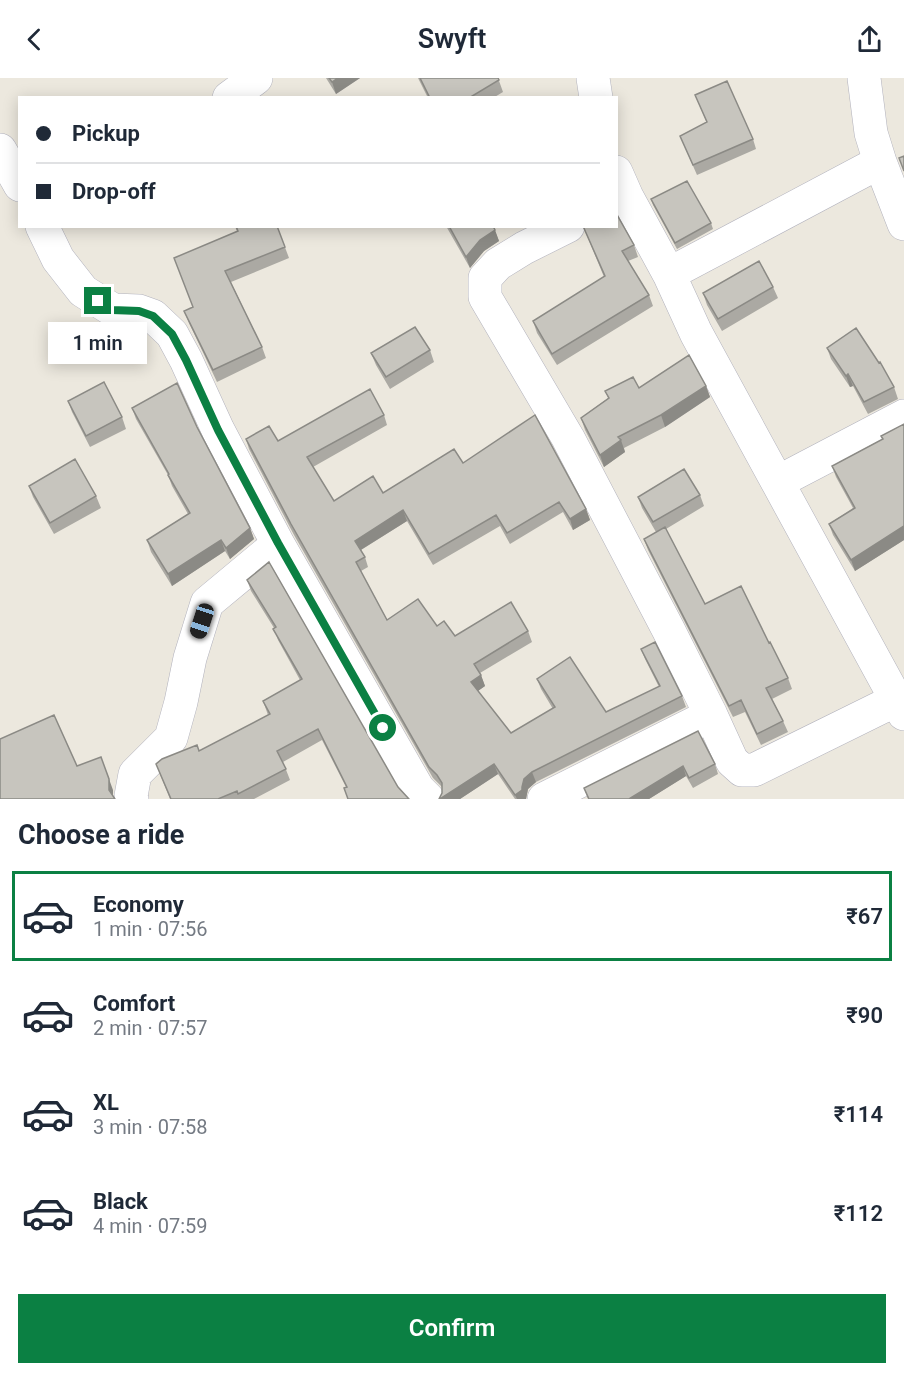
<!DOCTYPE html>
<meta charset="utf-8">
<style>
:root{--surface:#fff;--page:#f6f6f7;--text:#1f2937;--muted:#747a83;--line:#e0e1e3;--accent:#0b8043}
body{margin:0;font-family:Roboto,sans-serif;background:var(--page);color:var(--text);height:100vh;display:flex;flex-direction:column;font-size:22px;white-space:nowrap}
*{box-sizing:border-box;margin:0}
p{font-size:20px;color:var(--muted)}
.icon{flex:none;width:33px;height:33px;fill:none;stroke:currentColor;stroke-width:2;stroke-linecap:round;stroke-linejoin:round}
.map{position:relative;height:721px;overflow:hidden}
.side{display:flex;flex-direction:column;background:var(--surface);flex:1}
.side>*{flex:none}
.top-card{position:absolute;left:18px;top:18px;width:600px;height:132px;border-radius:0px;box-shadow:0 3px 15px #0003;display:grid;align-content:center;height:132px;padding:0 18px;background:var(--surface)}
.end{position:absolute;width:27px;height:27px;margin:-14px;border:8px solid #0b8043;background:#fff;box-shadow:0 0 0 3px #fff}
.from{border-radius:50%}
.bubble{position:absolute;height:42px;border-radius:0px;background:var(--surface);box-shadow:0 3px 15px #0003;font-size:20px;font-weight:600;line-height:42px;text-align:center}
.car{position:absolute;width:18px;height:36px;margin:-18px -9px;border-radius:8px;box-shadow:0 0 4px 2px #0007;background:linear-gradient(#222 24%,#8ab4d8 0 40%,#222 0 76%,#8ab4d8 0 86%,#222 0)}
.top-card b{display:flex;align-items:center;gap:21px;height:57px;font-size:22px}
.top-card b+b{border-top:2px solid var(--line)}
.top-card i{width:15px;height:15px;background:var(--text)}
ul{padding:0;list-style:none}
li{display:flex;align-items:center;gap:18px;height:90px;margin:0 12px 9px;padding:0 6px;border:3px solid transparent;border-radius:0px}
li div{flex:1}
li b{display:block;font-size:22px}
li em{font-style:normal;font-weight:600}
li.on{border-color:var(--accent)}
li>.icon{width:54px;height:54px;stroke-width:1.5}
h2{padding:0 18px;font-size:27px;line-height:72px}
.button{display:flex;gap:12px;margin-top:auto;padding:12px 18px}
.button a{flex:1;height:69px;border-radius:0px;background:var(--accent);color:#fff;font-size:24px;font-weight:600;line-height:69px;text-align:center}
header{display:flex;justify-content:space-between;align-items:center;height:78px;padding:0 18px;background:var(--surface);font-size:27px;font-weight:600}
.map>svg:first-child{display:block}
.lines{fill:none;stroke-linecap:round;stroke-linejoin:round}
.minor-casing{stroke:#b2b2bd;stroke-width:34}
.minor{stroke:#fff;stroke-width:33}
.wall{fill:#aba9a3}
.shaded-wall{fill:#8b8a85}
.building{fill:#c7c5be;stroke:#8b8a85;stroke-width:1.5}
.route{stroke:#0b8043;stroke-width:8}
</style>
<header><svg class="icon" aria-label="back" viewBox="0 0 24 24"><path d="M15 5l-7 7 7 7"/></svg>Swyft<svg class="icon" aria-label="share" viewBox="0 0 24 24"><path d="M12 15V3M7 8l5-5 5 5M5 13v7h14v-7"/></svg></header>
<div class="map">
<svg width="904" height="721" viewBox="0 0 904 721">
<rect width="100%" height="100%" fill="#ece8de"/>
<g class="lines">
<g class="minor-casing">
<path id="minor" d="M 593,0 L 596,20
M 864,0 L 871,55 L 880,84 L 904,146
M 229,20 L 256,0
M 0,72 L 20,107
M 616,94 L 627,119 L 669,196 L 696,255 L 904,636
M 42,148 L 58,181 L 83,213 L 113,232 L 139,233 L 153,238 L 172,256 L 186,282 L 218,352 L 278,466
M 568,148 L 524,170 L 498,186 L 485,200 L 485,219 L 568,360 L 668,551 L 711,637
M 669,196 L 880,84
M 778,404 L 904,338
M 132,721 L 131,718 L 135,696 L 171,660 L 181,624 L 190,580 L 207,525 L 278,466 L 418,711 L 428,721
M 544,721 L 711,637 L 732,683 L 742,692 L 754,692 L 896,622"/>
</g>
<use href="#minor" class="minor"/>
</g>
<path class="wall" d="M 326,0 L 360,0 L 336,16 Z
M 418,0 L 498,0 L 503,14 L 493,20 L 428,20 Z
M 695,17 L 753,61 L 756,71 L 697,97 L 680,58 L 707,45 Z
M 651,121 L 711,145 L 713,151 L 677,171 L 653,127 Z
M 235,148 L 277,148 L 289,180 L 231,204 L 262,269 L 266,280 L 217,304 L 189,245 L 184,233 L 193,229 L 237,154 Z
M 446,148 L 493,148 L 499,163 L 484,173 L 470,190 Z
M 583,148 L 634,167 L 638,179 L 628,183 L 649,217 L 653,228 L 557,287 L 537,255 L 533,243 L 604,199 Z
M 773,209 L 778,220 L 722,253 L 707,227 L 703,215 Z
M 827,270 L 894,309 L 898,321 L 868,336 L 853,308 L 850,309 L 831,281 Z
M 430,272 L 434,284 L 390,311 L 376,287 L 371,275 Z
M 706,308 L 710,319 L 665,349 L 624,370 L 625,374 L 604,389 L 585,352 L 581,340 L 608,320 L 605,313 L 639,310 Z
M 68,323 L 122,339 L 126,351 L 90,369 L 72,334 Z
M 132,330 L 197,349 L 250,450 L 254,461 L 230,481 L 225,473 L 172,508 L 151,474 L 147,462 L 188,436 L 172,408 L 168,397 L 136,341 Z
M 384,337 L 387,347 L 313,389 L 334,423 L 383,415 L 463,385 L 586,431 L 590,442 L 573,452 L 563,434 L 510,466 L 500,448 L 433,487 L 407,443 L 361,472 L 365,479 L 368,489 L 361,493 L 387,542 L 437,548 L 455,558 L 528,553 L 532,564 L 480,595 L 485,608 L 478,613 L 511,655 L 553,631 L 541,611 L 537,601 L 606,634 L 659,609 L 645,581 L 641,571 L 682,618 L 686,629 L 536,704 L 528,711 L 526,721 L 515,721 L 498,696 L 460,721 L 439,721 L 442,715 L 442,709 L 433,700 L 294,457 L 249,371 L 246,361 L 278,363 Z
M 904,346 L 904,462 L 855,493 L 833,457 L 829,446 L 853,430 L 836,399 L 832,388 L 882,361 L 881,358 Z
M 29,408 L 96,418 L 101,430 L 54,456 L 33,419 Z
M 700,417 L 704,428 L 666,451 L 705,526 L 769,565 L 788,600 L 792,611 L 772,621 L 783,643 L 788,654 L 761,667 L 745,634 L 733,639 L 648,472 L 644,461 L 656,454 L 642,430 L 638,419 Z
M 247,502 L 398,709 L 409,721 L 348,721 L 344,710 L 346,709 L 322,662 L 283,684 L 290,702 L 254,721 L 170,721 L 156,686 L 199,673 L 268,637 L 263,623 L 300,602 L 278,562 L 274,550 L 251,513 Z
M 698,653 L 715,686 L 718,696 L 693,710 L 686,698 L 649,721 L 588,721 L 584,710 Z"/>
<path class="shaded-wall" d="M 338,0 L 360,0 L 336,16 L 332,4 Z
M 495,152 L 499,163 L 484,173 L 470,190 L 466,179 L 480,162 Z
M 848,296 L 853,308 L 850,309 L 846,298 Z
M 706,308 L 710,319 L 665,349 L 661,337 Z
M 621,362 L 625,374 L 604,389 L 600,377 Z
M 586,431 L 590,442 L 573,452 L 570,441 Z
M 403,432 L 407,443 L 359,473 L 355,463 Z
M 904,448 L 904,462 L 855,493 L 851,482 Z
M 250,450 L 254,461 L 230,481 L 226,470 Z
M 221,462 L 225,473 L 172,508 L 168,496 Z
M 481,597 L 485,608 L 475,615 L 471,604 Z
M 101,679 L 113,712 L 113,721 L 109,712 Z
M 494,686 L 498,696 L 460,721 L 440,721 Z
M 683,688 L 686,698 L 649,721 L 629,721 Z
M 532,694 L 536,704 L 528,711 L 526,721 L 517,721 L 515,717 L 522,709 L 524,701 Z"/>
<path class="building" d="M 329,0 L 338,0 L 332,4 Z
M 420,0 L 498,0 L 499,2 L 469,20 L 430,20 Z
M 727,3 L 753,61 L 693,87 L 680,58 L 707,44 L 695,17 Z
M 904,78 L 904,93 L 899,80 Z
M 687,103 L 711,145 L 675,165 L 651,121 Z
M 616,135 L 634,167 L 622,173 L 649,217 L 552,276 L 533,243 L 605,198 L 583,148 L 616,148 Z
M 236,148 L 277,148 L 285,169 L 225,193 L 262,269 L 213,292 L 184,233 L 193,229 L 174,180 L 238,153 Z
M 449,148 L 493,148 L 495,152 L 480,162 L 466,179 Z
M 759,183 L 773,209 L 718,241 L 703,215 Z
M 415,249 L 430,272 L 386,299 L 371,275 Z
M 856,250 L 879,285 L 880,284 L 894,309 L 864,324 L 848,296 L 846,298 L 827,270 Z
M 689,277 L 706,308 L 661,337 L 618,359 L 621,362 L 600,377 L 581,340 L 609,320 L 605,313 L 633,299 L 639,310 Z
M 104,304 L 122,339 L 86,358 L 68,323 Z
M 177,305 L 197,349 L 250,450 L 226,470 L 221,462 L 168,496 L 147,462 L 190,435 L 168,397 L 169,396 L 132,330 Z
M 370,311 L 384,337 L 307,379 L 334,423 L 373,398 L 383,415 L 454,371 L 463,385 L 535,337 L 586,431 L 570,441 L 559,424 L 507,455 L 496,437 L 429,476 L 403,432 L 355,463 L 365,479 L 356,484 L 387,542 L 418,521 L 437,548 L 444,543 L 455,558 L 511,524 L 528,553 L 474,586 L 481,597 L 471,604 L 511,655 L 555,629 L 537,601 L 570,579 L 606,634 L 660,608 L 641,571 L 655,564 L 682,618 L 532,694 L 524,701 L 522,709 L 522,712 L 515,717 L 494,686 L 440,721 L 439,721 L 442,715 L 442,705 L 437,697 L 429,689 L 291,446 L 246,361 L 269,348 L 278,363 Z
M 904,346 L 904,448 L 851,482 L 829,446 L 855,430 L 832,388 L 883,361 L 881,358 Z
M 75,381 L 96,418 L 50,445 L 29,408 Z
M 684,391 L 700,417 L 653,444 L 638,419 Z
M 665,449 L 705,526 L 741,508 L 769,565 L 770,564 L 788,600 L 766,610 L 783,643 L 757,656 L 741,622 L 729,628 L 644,461 Z
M 269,484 L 398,709 L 409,721 L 348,721 L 344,710 L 347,709 L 318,651 L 277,673 L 286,691 L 238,716 L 237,713 L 218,721 L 171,721 L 156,686 L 162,681 L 197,667 L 199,673 L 270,636 L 263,623 L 302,601 L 273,551 L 276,549 L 247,502 Z
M 54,637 L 77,688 L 101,679 L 109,701 L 109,712 L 115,721 L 0,721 L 0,661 Z
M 698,653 L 715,686 L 689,700 L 683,688 L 629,721 L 589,721 L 584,710 Z"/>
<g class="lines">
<path class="route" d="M 98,223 L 112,232 L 139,233 L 153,238 L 172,256 L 186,282 L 218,352 L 278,465 L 383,650"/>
</g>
</svg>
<i class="end from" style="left:383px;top:650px"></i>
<i class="end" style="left:98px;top:223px"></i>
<div class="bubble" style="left:48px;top:244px;width:99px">1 min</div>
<i class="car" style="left:202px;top:543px;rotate:198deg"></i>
<div class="top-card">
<b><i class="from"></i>Pickup</b>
<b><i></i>Drop-off</b>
</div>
</div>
<section class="side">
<h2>Choose a ride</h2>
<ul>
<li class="on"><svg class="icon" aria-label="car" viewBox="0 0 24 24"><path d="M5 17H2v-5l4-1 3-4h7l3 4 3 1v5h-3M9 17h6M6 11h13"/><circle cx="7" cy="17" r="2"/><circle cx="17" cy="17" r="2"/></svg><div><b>Economy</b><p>1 min · 07:56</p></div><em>₹67</em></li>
<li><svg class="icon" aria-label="car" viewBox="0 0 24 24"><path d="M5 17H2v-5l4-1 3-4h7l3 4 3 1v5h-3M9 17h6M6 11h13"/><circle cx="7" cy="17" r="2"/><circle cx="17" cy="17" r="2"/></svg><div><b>Comfort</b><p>2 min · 07:57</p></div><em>₹90</em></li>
<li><svg class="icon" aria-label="car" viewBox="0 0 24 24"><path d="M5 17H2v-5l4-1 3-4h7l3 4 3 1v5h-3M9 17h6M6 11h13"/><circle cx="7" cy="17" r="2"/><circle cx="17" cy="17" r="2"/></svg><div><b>XL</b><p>3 min · 07:58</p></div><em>₹114</em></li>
<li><svg class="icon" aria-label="car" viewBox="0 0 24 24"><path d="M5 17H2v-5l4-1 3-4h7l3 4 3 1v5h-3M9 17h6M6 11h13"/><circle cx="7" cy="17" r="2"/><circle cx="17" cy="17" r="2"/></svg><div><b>Black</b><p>4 min · 07:59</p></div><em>₹112</em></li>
</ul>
<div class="button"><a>Confirm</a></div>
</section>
